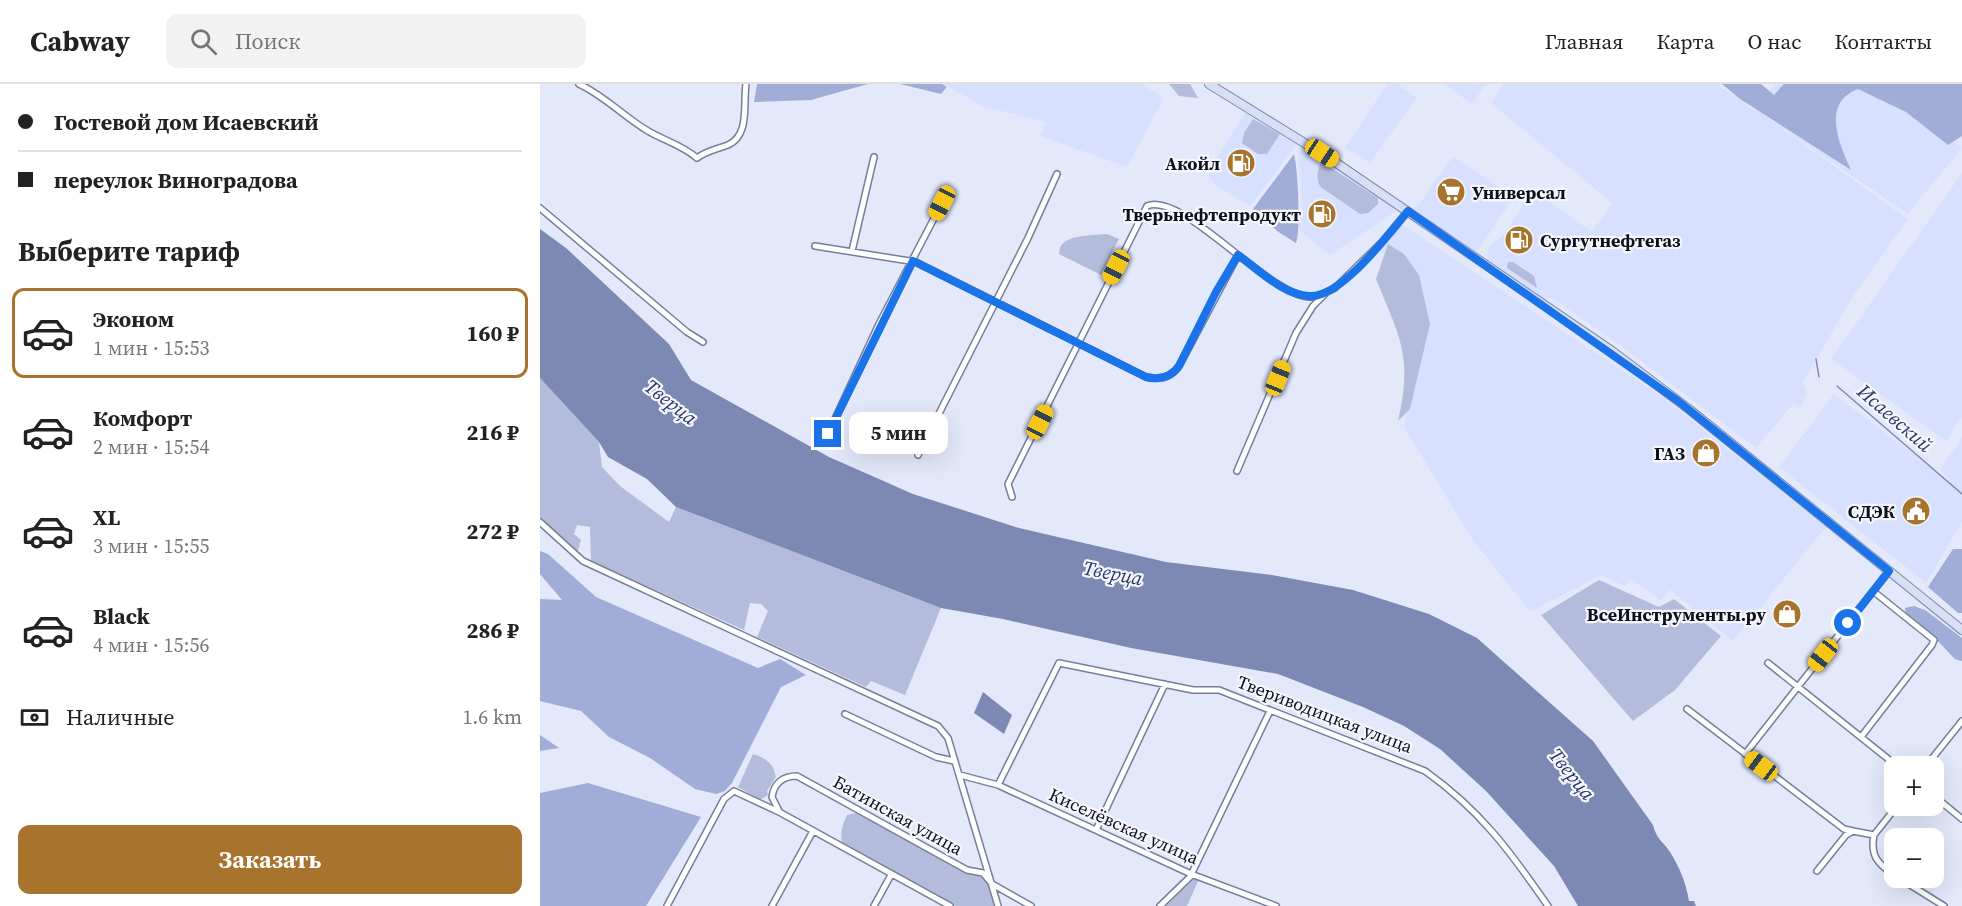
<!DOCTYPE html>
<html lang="ru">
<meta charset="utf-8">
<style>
:root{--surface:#fff;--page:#f2f2f2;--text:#222;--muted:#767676;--line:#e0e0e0;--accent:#a8732c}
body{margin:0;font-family:"Source Serif 4",serif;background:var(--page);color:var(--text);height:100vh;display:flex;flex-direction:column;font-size:22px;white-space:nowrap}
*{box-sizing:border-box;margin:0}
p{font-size:20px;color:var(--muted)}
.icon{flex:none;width:33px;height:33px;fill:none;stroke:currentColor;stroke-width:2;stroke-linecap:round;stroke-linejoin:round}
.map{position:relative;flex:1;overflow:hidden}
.drawer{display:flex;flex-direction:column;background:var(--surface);width:540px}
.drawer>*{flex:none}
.banner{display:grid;align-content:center;height:132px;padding:0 18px;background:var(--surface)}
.tools{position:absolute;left:1344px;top:672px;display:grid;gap:12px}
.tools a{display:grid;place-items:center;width:60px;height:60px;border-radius:12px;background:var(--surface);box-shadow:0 6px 24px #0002;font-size:30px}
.end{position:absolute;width:27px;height:27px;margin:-14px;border:8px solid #1a73e8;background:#fff;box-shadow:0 0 0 3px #fff}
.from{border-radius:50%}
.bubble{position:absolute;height:42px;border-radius:12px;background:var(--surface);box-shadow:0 6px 24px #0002;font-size:20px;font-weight:700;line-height:42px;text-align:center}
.car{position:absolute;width:18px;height:36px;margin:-18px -9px;border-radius:8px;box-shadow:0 0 4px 2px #0007;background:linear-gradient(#f5c518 24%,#345 0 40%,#f5c518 0 76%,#345 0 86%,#f5c518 0)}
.banner b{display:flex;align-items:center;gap:21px;height:57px;font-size:22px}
.banner b+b{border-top:2px solid var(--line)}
.banner i{width:15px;height:15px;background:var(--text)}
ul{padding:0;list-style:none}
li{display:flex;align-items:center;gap:18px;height:90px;margin:0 12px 9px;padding:0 6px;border:3px solid transparent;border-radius:12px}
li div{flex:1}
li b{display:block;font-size:22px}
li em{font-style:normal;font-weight:700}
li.active{border-color:var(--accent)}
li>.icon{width:54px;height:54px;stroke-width:1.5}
h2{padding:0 18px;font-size:27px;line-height:72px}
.pay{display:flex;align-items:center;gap:15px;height:66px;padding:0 18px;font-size:22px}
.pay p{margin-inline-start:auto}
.primary-button{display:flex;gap:12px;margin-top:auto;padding:12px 18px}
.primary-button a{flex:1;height:69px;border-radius:12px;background:var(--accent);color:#fff;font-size:24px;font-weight:700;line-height:69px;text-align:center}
header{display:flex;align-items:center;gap:36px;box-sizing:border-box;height:84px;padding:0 30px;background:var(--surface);border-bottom:2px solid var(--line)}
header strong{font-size:28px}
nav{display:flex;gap:33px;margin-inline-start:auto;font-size:21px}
.search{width:420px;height:54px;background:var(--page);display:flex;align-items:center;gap:15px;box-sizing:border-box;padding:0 21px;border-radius:12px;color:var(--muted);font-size:22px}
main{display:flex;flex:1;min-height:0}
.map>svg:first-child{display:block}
.built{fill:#d7e1ff}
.green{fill:#b3bddb}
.forest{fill:#9fadd7}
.water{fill:#7c8ab3}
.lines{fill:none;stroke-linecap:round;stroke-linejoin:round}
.stream{stroke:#7c8ab3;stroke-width:1.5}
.street-casing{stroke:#767f9a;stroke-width:8}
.primary-casing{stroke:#7f89a6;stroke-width:10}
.street{stroke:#fff;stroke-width:5}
.primary{stroke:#d7dff7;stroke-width:8}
.route{stroke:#1a73e8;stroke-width:8}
.labels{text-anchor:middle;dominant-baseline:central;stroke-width:4.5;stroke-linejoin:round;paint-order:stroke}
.poi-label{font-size:18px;font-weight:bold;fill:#0d101a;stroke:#f5f7fd;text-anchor:end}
.street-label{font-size:18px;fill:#0d101a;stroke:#f5f7fd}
.water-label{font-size:20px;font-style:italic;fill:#2b386e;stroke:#f5f7fd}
</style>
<header>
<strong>Cabway</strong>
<div class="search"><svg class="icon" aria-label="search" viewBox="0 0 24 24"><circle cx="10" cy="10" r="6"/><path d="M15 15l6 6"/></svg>Поиск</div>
<nav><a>Главная</a><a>Карта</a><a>О нас</a><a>Контакты</a></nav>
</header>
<main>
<section class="drawer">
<div class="banner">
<b><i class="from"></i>Гостевой дом Исаевский</b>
<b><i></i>переулок Виноградова</b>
</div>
<h2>Выберите тариф</h2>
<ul>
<li class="active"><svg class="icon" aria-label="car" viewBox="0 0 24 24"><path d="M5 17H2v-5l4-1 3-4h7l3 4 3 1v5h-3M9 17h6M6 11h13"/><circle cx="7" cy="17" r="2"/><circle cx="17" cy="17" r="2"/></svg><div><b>Эконом</b><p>1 мин · 15:53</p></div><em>160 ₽</em></li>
<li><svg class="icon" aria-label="car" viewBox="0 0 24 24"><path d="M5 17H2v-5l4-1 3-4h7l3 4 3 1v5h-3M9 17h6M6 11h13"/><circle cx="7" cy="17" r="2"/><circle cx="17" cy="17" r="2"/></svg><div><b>Комфорт</b><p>2 мин · 15:54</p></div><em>216 ₽</em></li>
<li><svg class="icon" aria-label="car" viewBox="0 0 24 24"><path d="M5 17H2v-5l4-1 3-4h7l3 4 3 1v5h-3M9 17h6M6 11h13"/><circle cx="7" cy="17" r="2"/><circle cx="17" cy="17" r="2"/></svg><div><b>XL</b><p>3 мин · 15:55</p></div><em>272 ₽</em></li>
<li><svg class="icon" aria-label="car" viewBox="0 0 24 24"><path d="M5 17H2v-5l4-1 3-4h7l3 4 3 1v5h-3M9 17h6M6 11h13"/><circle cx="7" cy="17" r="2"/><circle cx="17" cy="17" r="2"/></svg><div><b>Black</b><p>4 мин · 15:56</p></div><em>286 ₽</em></li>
</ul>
<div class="pay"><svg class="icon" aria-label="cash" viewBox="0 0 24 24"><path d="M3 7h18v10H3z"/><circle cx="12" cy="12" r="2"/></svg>Наличные<p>1.6 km</p></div>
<div class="primary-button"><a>Заказать</a></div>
</section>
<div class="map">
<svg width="1422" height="822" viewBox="0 0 1422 822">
<rect width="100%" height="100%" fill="#e3e9fb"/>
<path class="built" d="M 404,0 L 601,0 L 624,14 L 587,83 L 500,52 L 506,38 L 442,22 Z
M 847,0 L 857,0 L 877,14 L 830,79 L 805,64 Z
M 904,0 L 946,0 L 932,20 Z
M 964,0 L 1177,0 L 1215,27 L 1235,0 L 1337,0 L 1422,64 L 1368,130 L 1227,34 L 1368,135 L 1312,214 L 1263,298 L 1267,310 L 1261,323 L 1254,319 L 1216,364 L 1088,267 L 1009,212 L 1005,218 L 946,177 L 949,163 L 965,149 L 993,106 L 1052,148 L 1072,119 L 951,19 Z
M 707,26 L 759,58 L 859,125 L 790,171 L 756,143 L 762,130 L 758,59 L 710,122 L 674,100 L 669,93 L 670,85 Z
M 913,72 L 974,113 L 936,169 L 874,127 Z
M 1422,89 L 1422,333 L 1406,357 L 1291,275 Z
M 861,140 L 1118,310 L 1286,443 L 1193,557 L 1130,506 L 1121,517 L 1091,495 L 1084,502 L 1061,491 L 990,528 L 932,455 L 864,343 L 877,271 L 863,185 L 840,168 Z
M 1294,310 L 1414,401 L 1400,386 L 1422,353 L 1422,438 L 1386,499 L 1239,383 Z"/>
<path class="green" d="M 629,0 L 650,0 L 658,14 L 639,12 Z
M 713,35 L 740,50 L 727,70 L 718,70 L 702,59 L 704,49 Z
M 782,78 L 838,114 L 838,120 L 828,129 L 820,130 L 782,104 C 776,99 776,84 782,78 Z
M 567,150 L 579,155 L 561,191 L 519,170 C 519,149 551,152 567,150 Z
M 848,160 L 864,170 L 879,191 L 890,240 L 870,325 L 858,337 C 873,272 860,254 836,195 Z
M 968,178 L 973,178 L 994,192 L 997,204 L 967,184 Z
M 0,294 L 59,358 L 62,383 L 80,402 L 129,438 L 136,423 L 401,524 L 365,611 L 331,597 L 326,603 L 217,553 L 228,527 L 221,520 L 210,519 L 204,546 L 51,477 L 50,443 L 37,441 L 34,450 L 41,456 L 37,470 L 0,433 Z
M 1059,496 L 1119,523 L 1134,515 L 1181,552 L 1135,606 L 1093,637 L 1001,531 Z
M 213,670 C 227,675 233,679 236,693 L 227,707 L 228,711 L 220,716 L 198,703 Z
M 316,729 L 426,788 C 451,794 449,798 455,822 L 416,822 L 303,762 C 299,751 302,742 307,731 Z
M 654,795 L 659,795 L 647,822 L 626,822 Z"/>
<path class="forest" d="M 217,0 L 328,0 L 271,16 L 214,18 Z
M 360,0 L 402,0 L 407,3 L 401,10 Z
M 1182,0 L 1221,0 L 1234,11 L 1244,0 L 1422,0 L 1422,52 L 1408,61 L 1366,28 L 1318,5 C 1281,19 1299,60 1311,86 L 1200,15 Z
M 754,70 C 758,85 761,147 756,159 L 737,147 L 713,125 Z
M 1413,465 L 1422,465 L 1422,529 L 1418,529 L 1388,503 Z
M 0,467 L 8,470 L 56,513 L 218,584 L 240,575 L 266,591 L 241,603 L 192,699 L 185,707 L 176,710 L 155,705 L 110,674 L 69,653 L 41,627 L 0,617 L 0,515 L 22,516 L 0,490 Z
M 1374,522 L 1385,526 L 1422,554 L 1422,577 L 1415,575 L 1391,550 L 1366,531 L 1365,524 Z
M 0,651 L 19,664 L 0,667 Z
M 48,699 L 161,733 L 106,822 L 0,822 L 0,709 Z"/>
<path class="water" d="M 0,145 L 26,164 L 129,260 L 151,296 L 289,373 L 373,410 L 479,444 L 626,478 L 732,491 L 813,506 L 889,530 L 937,554 L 1053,657 L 1113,741 C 1117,756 1122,756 1130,768 C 1140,784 1146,799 1149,817 L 1154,817 L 1156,822 L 1038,822 L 1014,782 L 946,707 L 900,665 L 864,642 L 823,623 L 738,590 L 591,564 L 463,535 L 401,524 L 136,423 L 107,395 L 68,373 L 59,358 L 0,294 Z
M 443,608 L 472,631 L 464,650 L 434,629 Z"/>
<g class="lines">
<path class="stream" d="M 1276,275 L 1279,293
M 1297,302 L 1422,410"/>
<g class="street-casing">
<path id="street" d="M 39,0 C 65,12 84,33 108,47 C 125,57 142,61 157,74 C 166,67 177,65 188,61 C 210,51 203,21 206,0
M 0,124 L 147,248 L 163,258
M 275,162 L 376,178 L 606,293 C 619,296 631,294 639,282 L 698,171
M 312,167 L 334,73
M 288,350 L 339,240 L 402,119
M 378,371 L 488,154 L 517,90
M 697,387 L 756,249 L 773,222 L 785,210
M 472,413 L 468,400 L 607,122 C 642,107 725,209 769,213 C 779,213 787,208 795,204 L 842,158 L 868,127
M 0,438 L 43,477 L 398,642 L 408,654 L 458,822
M 1228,579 L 1357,682
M 1147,625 L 1304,745 L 1313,747
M 305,630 L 396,673 L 414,677
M 1321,653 L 1392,561 L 1394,556 L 1333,507
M 1205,670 L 1349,487
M 1386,682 L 1422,637
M 420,691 L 458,701 L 651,790 L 736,822
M 458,701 L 519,579 L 653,606 L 679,606 L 885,687 C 940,726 970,767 1008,822
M 1394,712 L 1422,735
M 239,727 L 232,713 C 234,699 243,692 257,692 L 427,786 L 443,789 L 452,800 L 491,822
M 556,746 L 625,600
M 1334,751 C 1330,772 1338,780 1354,791
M 1277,787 L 1306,751 L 1313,747 L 1334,751 L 1357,722
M 1359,794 L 1404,822
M 127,822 L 184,715 L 194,707 L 241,729 L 410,822
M 232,822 L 273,747
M 334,822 L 351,791
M 620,822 L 650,793 L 730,627"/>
</g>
<g class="primary-casing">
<path id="primary" d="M 669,0 L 792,76 L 1072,267 L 1150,326 L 1422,546"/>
</g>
<use href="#street" class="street"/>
<use href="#primary" class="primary"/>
</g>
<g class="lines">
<path class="route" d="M 288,350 L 373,177 L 606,293 C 619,296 631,293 639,282 L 676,208 L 698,171 C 718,185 743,211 769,212 C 800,215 849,150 868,127 L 1138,317 L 1349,487 L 1308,539"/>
</g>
<defs>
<g id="fuel-disc" transform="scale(1.5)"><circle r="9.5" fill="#a8732c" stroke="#f5f7fd"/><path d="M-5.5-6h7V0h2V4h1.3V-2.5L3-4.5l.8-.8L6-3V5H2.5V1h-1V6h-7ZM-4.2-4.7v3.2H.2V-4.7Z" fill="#fff"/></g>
<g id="supermarket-disc" transform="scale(1.5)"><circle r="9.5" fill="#a8732c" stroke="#f5f7fd"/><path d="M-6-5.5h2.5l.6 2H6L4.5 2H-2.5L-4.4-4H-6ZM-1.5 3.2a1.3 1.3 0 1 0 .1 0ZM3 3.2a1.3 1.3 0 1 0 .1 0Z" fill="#fff"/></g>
<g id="shop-disc" transform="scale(1.5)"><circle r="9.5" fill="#a8732c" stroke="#f5f7fd"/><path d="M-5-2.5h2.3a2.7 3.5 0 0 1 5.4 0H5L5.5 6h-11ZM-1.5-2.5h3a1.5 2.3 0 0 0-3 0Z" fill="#fff"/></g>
<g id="civic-disc" transform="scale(1.5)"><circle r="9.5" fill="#a8732c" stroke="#f5f7fd"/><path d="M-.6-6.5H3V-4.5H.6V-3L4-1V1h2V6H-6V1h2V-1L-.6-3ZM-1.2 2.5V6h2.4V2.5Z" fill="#fff"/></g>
</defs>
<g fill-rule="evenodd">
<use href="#fuel-disc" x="701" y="79"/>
<use href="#supermarket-disc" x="911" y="108"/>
<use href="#fuel-disc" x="782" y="130"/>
<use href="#fuel-disc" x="979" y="156"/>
<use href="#shop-disc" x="1166" y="369"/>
<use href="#civic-disc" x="1376" y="427"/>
<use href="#shop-disc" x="1247" y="530"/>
</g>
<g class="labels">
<g class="poi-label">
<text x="680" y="79">Акойл</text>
<text x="932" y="108" text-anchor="start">Универсал</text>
<text x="761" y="130">Тверьнефтепродукт</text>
<text x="1000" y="156" text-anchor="start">Сургутнефтегаз</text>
<text x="1145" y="369">ГАЗ</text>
<text x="1355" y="427">СДЭК</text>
<text x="1226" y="530">ВсеИнструменты.ру</text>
</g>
<g class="street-label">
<text transform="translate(785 630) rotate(21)">Твериводицкая улица</text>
<text transform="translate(358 731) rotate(29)">Батинская улица</text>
<text transform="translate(584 742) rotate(24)">Киселёвская улица</text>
</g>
<g class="water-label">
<text transform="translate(131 318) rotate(38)">Тверца</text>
<text transform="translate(1355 334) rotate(41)">Исаевский</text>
<text transform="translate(573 489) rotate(11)">Тверца</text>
<text transform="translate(1032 690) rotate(51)">Тверца</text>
</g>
</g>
</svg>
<div class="tools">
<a>+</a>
<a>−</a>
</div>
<i class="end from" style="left:1308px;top:539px"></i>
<i class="end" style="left:288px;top:350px"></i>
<div class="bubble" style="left:309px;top:328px;width:99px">5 мин</div>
<i class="car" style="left:782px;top:69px;rotate:123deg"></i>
<i class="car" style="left:402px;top:119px;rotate:207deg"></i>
<i class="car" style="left:576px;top:183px;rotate:207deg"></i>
<i class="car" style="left:738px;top:294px;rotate:22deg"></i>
<i class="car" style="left:500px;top:338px;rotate:27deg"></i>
<i class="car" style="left:1283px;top:571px;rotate:218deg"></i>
<i class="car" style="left:1221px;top:682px;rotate:307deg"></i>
</div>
</main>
